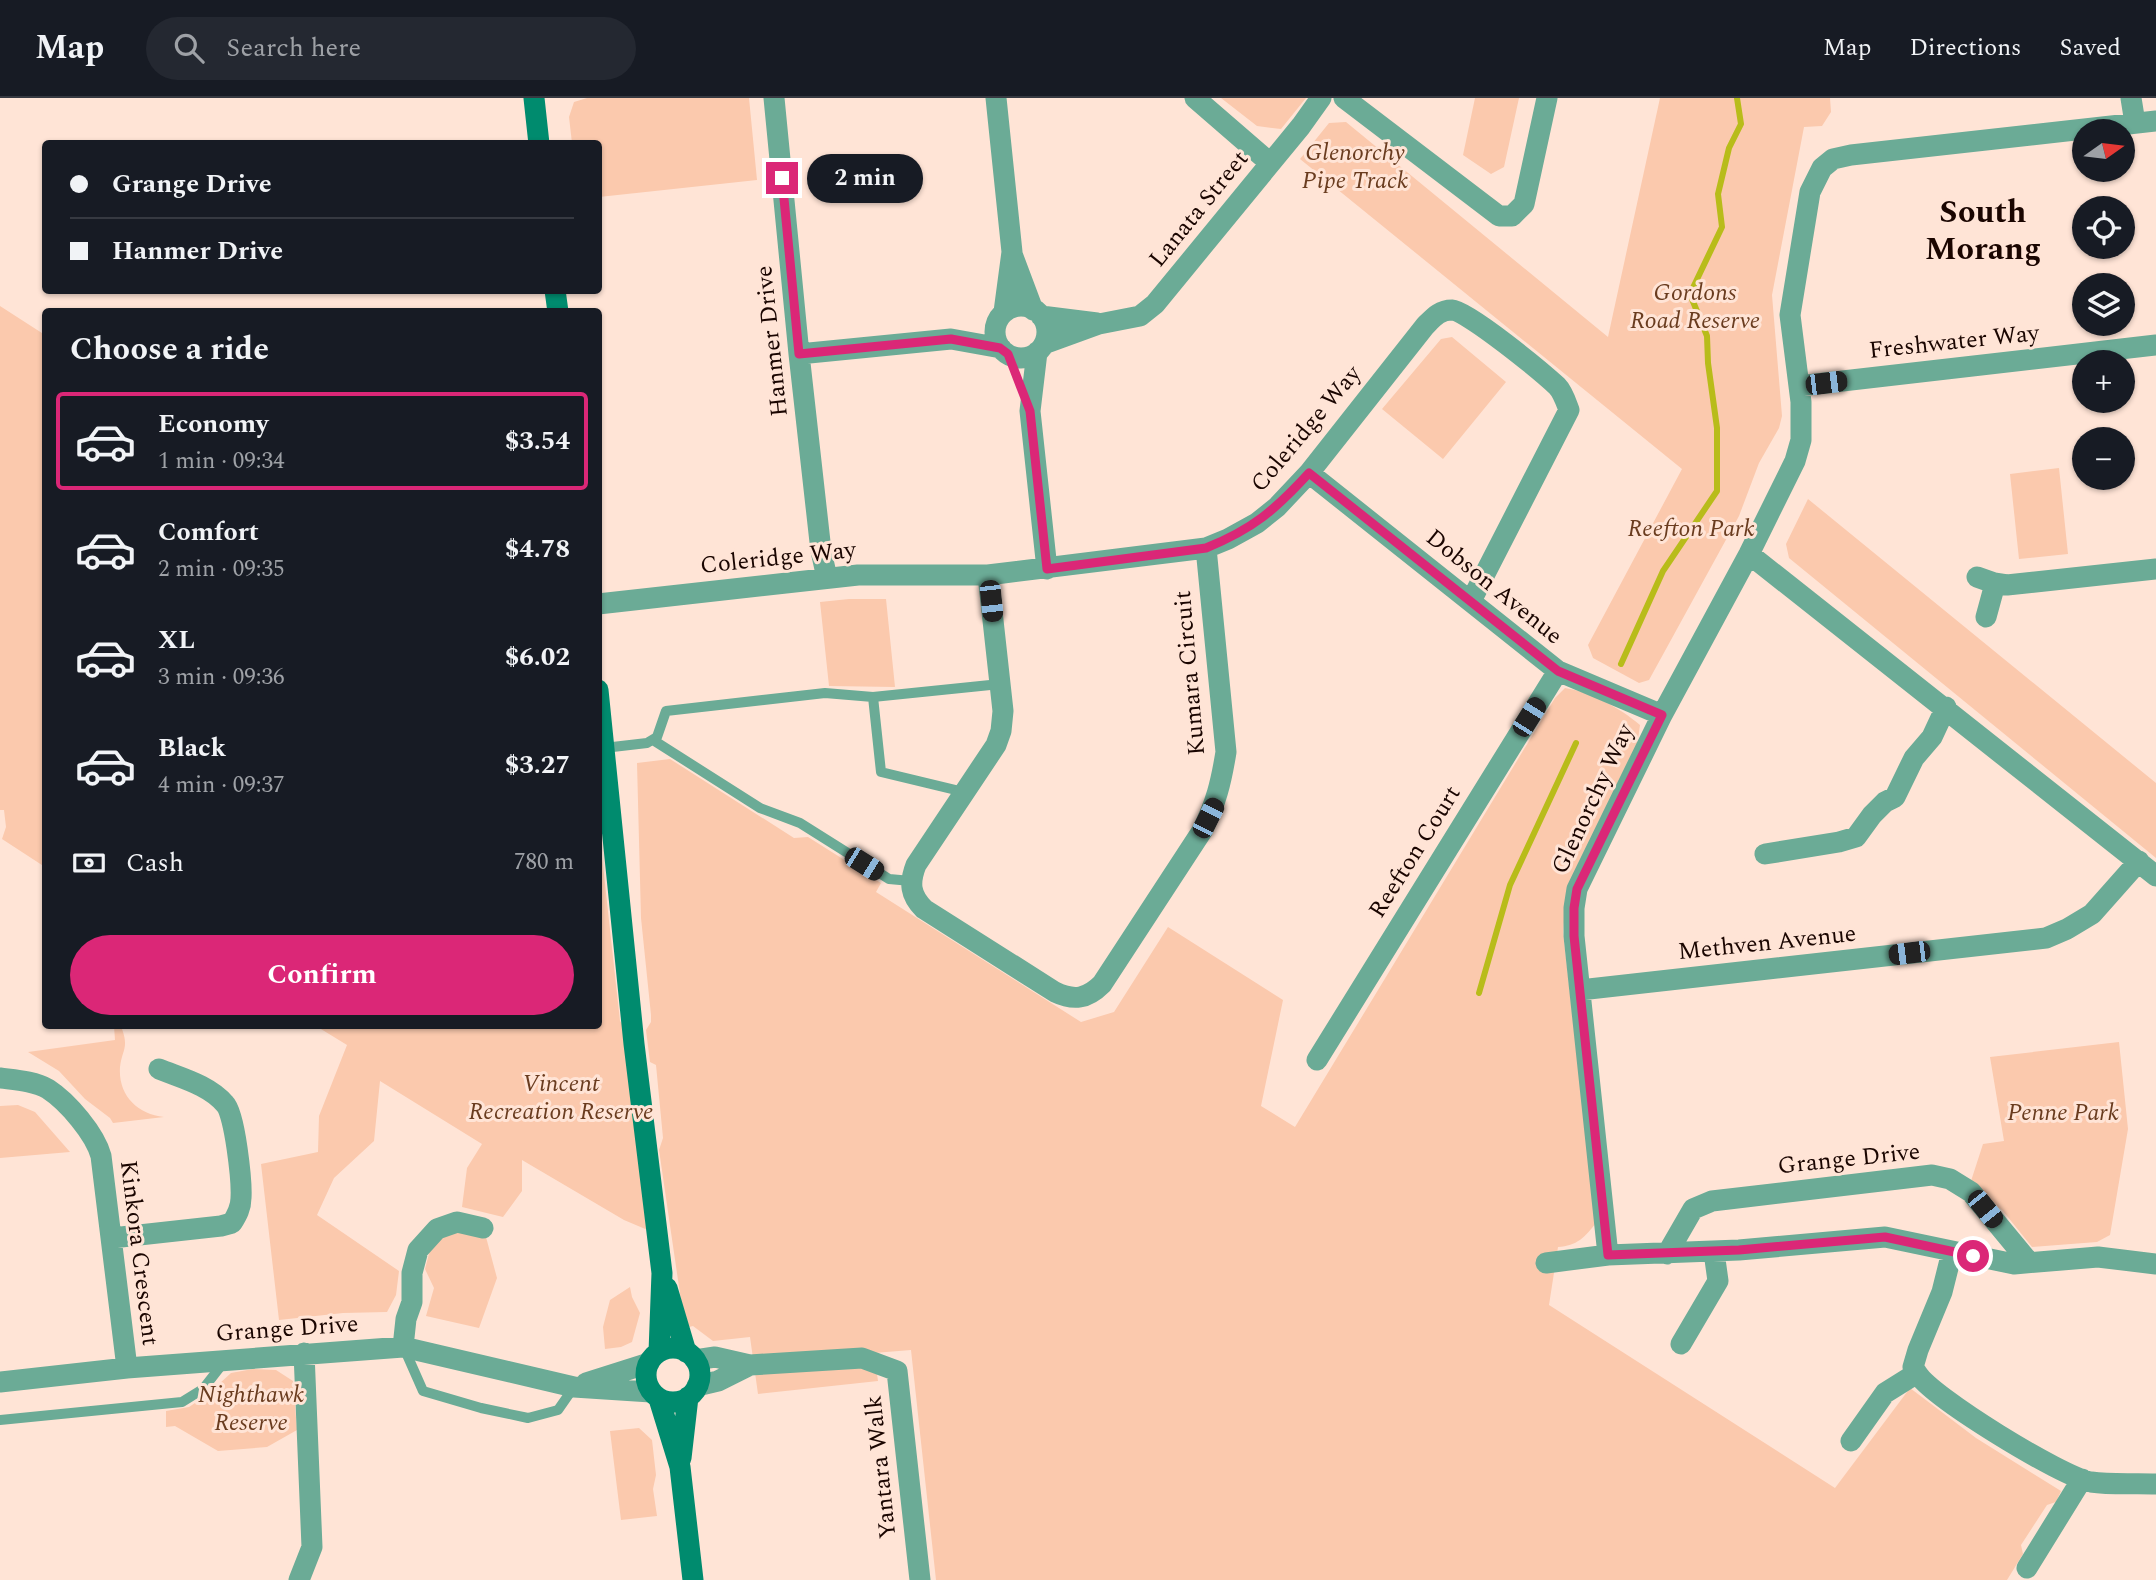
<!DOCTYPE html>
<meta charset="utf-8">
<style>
:root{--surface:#171b24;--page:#242831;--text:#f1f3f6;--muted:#9ea1a6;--line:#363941;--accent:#db2777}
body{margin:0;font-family:Spectral,serif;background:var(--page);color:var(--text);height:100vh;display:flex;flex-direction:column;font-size:26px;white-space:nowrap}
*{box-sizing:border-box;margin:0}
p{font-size:23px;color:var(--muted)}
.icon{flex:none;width:38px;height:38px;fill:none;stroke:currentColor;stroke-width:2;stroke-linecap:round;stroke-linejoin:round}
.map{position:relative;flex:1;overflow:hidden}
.panel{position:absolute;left:42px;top:210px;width:560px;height:721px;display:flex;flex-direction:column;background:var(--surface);border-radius:7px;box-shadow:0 2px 5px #0004}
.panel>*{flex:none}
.banner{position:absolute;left:42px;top:42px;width:560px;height:154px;border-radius:7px;box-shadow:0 2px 5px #0004;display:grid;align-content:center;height:154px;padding:0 28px;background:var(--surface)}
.needle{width:46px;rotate:76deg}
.tools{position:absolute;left:2072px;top:21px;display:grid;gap:14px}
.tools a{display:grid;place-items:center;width:63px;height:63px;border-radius:50%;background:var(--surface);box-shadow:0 2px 5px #0004;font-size:35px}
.end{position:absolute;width:32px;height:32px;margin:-16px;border:9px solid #db2777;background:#fff;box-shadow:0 0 0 4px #fff}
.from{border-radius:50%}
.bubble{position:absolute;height:49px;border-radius:24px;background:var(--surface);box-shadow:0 2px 5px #0004;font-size:23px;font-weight:700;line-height:49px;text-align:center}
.car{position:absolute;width:21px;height:42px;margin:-21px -10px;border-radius:9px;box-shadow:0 0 5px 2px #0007;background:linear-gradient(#222 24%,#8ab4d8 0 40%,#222 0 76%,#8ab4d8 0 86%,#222 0)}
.banner b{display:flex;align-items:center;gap:24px;height:66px;font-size:26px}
.banner b+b{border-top:2px solid var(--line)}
.banner i{width:18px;height:18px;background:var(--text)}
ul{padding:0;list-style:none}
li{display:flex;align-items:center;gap:21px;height:98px;margin:0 14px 10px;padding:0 14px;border:4px solid transparent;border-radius:7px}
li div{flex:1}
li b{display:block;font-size:26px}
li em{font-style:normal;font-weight:700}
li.selected{border-color:var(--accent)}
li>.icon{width:63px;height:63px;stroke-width:1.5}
h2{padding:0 28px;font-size:32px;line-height:84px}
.pay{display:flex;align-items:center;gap:18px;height:77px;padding:0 28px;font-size:26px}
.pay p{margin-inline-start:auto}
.action{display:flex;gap:14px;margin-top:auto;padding:14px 28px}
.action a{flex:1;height:80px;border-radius:42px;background:var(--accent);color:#fff;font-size:28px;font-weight:700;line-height:80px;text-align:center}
header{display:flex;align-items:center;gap:42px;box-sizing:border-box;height:98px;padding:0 35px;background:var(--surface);border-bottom:2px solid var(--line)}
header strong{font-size:33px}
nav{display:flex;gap:38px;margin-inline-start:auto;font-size:24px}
.search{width:490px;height:63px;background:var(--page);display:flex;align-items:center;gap:18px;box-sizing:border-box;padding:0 24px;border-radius:38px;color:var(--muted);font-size:26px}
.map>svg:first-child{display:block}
.green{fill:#fbc9ad}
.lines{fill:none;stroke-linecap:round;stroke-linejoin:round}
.stream{stroke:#b8bc1a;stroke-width:6}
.lane{stroke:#6bab96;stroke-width:10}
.street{stroke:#6bab96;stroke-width:21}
.secondary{stroke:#008b6e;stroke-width:21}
.route{stroke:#db2777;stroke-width:9}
.labels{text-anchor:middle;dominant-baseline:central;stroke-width:6;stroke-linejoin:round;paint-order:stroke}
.park-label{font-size:24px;font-style:italic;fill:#6a3c1f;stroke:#ffe4d6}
.street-label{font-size:24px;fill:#1a0500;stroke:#ffe4d6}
.district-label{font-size:32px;font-weight:bold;fill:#1a0500;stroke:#ffe4d6}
</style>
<header>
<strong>Map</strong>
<div class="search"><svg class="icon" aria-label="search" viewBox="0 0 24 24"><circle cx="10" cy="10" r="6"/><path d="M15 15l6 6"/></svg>Search here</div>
<nav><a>Map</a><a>Directions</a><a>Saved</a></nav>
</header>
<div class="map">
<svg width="2156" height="1482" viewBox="0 0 2156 1482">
<rect width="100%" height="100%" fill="#ffe4d6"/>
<path class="green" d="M 587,0 L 749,0 L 757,82 L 599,99 L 598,46 L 572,45 L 569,19 L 574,4 Z
M 1221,0 L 1306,0 L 1281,31 L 1257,28 Z
M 1475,0 L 1519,0 L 1504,69 L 1491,76 L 1463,57 Z
M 1660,0 L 1830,0 L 1831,14 L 1822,28 L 1804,29 L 1772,197 L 1782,318 L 1779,330 L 1759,365 L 1739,418 L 1649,582 L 1639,585 L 1593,560 L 1588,547 L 1682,371 L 1300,61 L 1329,25 L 1346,24 L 1608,239 Z
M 0,208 L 45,237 L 45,769 L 2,741 L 6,729 L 4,712 L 0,712 Z
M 1452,239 L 1506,284 L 1443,361 L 1382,311 L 1441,241 Z
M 2059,370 L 2068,456 L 2019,461 L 2010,376 Z
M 1808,401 L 2156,685 L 2156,760 L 1789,460 L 1786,446 Z
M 849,501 L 886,501 L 895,589 L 829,588 L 820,504 Z
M 1565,590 C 1591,594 1620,610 1640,627 L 1637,648 L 1567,793 L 1563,834 L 1596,1125 C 1585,1139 1577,1148 1558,1149 L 1549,1207 L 1835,1390 L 1910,1290 L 1976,1340 L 2061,1393 L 2056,1404 L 2047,1407 L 2021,1447 L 2023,1456 L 2007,1482 L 936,1482 L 911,1252 L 874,1255 L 878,1283 L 758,1296 L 750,1239 L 713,1243 L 693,1228 L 685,1230 L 659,1052 L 663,1040 L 656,967 L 650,964 L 646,932 L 651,924 L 651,917 L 641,820 L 637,665 L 670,661 L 794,740 L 808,739 L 881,785 L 876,794 L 1081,924 L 1114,914 L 1168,829 L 1283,902 L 1261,1008 L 1295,1029 L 1555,600 Z
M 599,731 L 620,923 L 626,931 L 650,1133 L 624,1122 L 522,1062 L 522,1093 L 503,1119 L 462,1109 L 467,1070 L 482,1046 L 380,983 L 374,1043 L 334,1080 L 317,1117 L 399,1173 L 396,1197 L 387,1214 L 343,1215 L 279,1222 L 261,1066 L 318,1054 L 319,1018 L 347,947 L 316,928 L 598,928 Z
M 114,928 L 123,928 L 122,931 C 129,950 122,952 120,969 C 118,997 137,1016 164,1019 L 113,1025 L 110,1020 L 85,1001 L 59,973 L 28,954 L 115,942 Z
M 2119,944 L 2128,1031 L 2110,1137 L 2097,1144 L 2032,1149 L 2003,1113 L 1971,1083 L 1983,1046 L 2004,1043 L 1990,959 Z
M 18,1007 L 35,1014 L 70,1054 L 0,1060 L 0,1008 Z
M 456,1130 L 486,1139 L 497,1180 L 479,1230 L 426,1218 L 434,1190 L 425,1171 L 431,1148 Z
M 630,1189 L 632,1199 L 640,1215 L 632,1244 L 621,1249 L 605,1251 L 603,1229 L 610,1202 Z
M 253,1271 L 276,1272 L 293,1283 L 297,1332 L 267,1349 L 218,1353 L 175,1328 L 166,1329 L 166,1313 L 189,1309 L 207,1297 L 231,1275 Z
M 639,1330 L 652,1342 L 656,1377 L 653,1391 L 657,1418 L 621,1422 L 610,1333 Z"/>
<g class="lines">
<path class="stream" d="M 1621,566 L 1663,473 L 1717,393 L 1717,330 L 1708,265 L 1707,238 L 1690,196 L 1722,129 L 1718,96 L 1729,50 L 1741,26 L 1737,0
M 1479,895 L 1510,787 L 1576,645"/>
<path class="lane" d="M 873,599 L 881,674 L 964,694
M 653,642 L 760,710 L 800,725 L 889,781 L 911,783
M 604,650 L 647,645 L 657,639 L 666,613 L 825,595 L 873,599 L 1000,586
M 404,1250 L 423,1293 L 481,1310 L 528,1320 L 558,1312 L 574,1289
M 0,1322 L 182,1304 L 203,1291 L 224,1264"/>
<path class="street" d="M 774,0 L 799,256 L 821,453 L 827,480
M 996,0 L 1012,154 L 1004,214
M 1195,0 L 1270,65
M 1344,0 L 1499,118 L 1512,118 L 1524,106 L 1547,0
M 2131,0 L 2135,25
M 1012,156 L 1033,212
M995 234a26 26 0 1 1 52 0a26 26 0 1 1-52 0Z
M 1041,218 L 1097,225
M 1044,246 L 1099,226 L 1140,218 L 1155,206 L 1301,28 L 1321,0
M 1037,254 L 1030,313 L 1047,471
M 799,256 L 951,241 L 1001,250
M 1799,288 L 2156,247
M 1309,375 L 1558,573 L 1662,617
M 1749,456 L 2156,778
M 988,477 L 1003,613 L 1001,633 L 996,647 L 916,767 C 909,785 910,797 924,811 L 1055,894 C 1074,903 1087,901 1102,886 L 1202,733 C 1216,705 1221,685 1226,654 L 1206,450
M 1977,479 L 1994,485 L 2007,487 L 2156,471
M 598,506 L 858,477 L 988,477 L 1206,450 L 1228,441 L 1257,425 L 1277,409 L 1309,375 L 1425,228 C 1433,220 1439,212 1452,212 C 1468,213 1542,274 1557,288 C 1563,294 1566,304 1569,312 L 1471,503
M 1986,519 L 1995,486
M 1765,756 L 1839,744 L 1856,739 L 1872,717 L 1885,704 L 1895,699 L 1914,660 L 1932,639 L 1946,609
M 1580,892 L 2046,840 L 2067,831 L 2092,816 L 2139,763
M 1317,962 L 1558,573
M 0,980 C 15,982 34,983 48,991 C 68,1004 95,1036 101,1058 L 127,1270
M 112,1140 L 221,1128 L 232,1125 C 237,1117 241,1110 241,1100 C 242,1084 235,1016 225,1006 C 209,987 181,980 159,971
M 1667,1156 L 1693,1111 L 1712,1103 L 1932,1077 L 1950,1081 L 1971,1094 L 2028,1163
M 1608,1157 L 1574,838 L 1574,810 L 1577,791 L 1662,617 L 1749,456 L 1795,363 L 1801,342 L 1801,304 L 1790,217 L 1810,94 L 1822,70 L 1833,61 L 1851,57 L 2156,23
M 1546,1165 L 1608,1157 L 1739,1152 L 1885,1139 L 2014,1166 L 2098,1159 L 2156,1166
M 1681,1246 L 1718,1183 L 1714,1154
M 403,1249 L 406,1221 L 412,1204 L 412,1175 L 418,1152 L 437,1131 L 457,1124 L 483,1130
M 695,1262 L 715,1259 L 750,1267 L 862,1260 L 897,1273 L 920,1482
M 1917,1275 C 1931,1299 2062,1379 2091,1384 C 2112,1387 2135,1385 2156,1386
M 0,1284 L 127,1270 L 403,1249 L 574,1289 L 651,1294
M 586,1285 L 649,1265
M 697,1288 L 718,1283 L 750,1267
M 1851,1343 L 1885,1295 L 1917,1275 L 1913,1269 L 1918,1252 L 1942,1194 L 1952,1154
M 2027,1470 L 2082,1381
M 299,1482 L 312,1449 L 304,1255"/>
<path class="secondary" d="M 534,0 L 539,46
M 555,192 L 558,214
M 598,592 L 634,946 L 662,1175 L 659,1254
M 667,1190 L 686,1254
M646 1277a27 27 0 1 1 54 0a27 27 0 1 1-54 0Z
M 659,1301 L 680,1369 L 693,1482
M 681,1360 L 688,1299"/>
</g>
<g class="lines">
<path class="route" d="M 782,80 L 799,256 L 951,241 L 1000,250 L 1008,256 L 1030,313 L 1047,471 L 1206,450 C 1253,431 1275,412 1309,375 L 1558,573 L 1662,617 L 1577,791 L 1574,810 L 1574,838 L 1608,1157 L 1739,1152 L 1885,1139 L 1973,1158"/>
</g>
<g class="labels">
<g class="park-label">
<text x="1355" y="55">Glenorchy<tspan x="1355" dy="28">Pipe Track</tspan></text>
<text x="1695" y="195">Gordons<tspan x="1695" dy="28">Road Reserve</tspan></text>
<text x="1691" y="431">Reefton Park</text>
<text x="561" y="986">Vincent<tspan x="561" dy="28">Recreation Reserve</tspan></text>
<text x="2063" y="1015">Penne Park</text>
<text x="251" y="1297">Nighthawk<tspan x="251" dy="28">Reserve</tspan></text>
</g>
<g class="street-label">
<text transform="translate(1199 111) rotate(-51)">Lanata Street</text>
<text transform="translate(772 243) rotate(-96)">Hanmer Drive</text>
<text transform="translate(1954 244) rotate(-6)">Freshwater Way</text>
<text transform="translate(1306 331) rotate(-50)">Coleridge Way</text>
<text transform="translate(778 460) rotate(-6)">Coleridge Way</text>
<text transform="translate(1494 489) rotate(39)">Dobson Avenue</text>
<text transform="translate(1190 575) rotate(-95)">Kumara Circuit</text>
<text transform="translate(1593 701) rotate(-65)">Glenorchy Way</text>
<text transform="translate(1415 754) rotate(-58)">Reefton Court</text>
<text transform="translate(1767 845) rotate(-6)">Methven Avenue</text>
<text transform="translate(1849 1061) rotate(-6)">Grange Drive</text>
<text transform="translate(139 1155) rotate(83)">Kinkora Crescent</text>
<text transform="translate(287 1231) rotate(-4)">Grange Drive</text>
<text transform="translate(881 1369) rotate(-96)">Yantara Walk</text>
</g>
<g class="district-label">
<text x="1983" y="114">South<tspan x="1983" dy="37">Morang</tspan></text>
</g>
</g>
</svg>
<div class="tools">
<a><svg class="needle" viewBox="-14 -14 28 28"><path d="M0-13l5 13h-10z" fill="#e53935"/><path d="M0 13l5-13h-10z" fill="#9ea1a6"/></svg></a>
<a><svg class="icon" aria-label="locate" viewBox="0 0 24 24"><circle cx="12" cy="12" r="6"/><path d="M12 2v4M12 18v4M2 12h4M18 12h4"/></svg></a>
<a><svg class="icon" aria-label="layers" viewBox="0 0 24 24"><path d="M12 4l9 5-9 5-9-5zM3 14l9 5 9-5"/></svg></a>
<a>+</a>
<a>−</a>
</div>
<i class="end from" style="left:1973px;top:1158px"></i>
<i class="end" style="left:782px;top:80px"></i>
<div class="bubble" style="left:807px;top:56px;width:116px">2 min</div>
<i class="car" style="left:1826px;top:285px;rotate:83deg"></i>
<i class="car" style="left:991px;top:503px;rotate:174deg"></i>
<i class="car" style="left:1529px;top:619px;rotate:32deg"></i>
<i class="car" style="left:1208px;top:720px;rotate:27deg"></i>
<i class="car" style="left:864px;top:766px;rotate:122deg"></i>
<i class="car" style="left:1909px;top:855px;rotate:263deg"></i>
<i class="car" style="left:1985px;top:1111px;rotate:141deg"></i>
<div class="banner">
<b><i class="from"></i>Grange Drive</b>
<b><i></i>Hanmer Drive</b>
</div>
<section class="panel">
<h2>Choose a ride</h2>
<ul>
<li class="selected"><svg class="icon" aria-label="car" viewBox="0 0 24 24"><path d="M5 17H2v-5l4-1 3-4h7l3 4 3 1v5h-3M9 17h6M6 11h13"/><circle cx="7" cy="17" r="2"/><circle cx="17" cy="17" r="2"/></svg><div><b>Economy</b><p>1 min · 09:34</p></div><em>$3.54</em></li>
<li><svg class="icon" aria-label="car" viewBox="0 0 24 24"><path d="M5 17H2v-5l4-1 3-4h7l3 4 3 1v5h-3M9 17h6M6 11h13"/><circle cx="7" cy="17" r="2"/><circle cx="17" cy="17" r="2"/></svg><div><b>Comfort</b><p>2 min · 09:35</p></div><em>$4.78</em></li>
<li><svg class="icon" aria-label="car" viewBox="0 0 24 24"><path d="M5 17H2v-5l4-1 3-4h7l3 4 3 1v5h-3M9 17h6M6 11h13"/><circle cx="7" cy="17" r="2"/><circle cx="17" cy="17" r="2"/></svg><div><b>XL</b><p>3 min · 09:36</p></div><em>$6.02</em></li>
<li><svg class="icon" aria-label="car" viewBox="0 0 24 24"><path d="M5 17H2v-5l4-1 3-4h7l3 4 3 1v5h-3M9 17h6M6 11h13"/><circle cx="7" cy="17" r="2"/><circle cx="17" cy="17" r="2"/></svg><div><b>Black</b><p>4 min · 09:37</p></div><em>$3.27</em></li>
</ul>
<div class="pay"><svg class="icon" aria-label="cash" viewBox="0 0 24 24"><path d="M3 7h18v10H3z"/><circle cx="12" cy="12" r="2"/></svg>Cash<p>780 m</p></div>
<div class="action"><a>Confirm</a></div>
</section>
</div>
